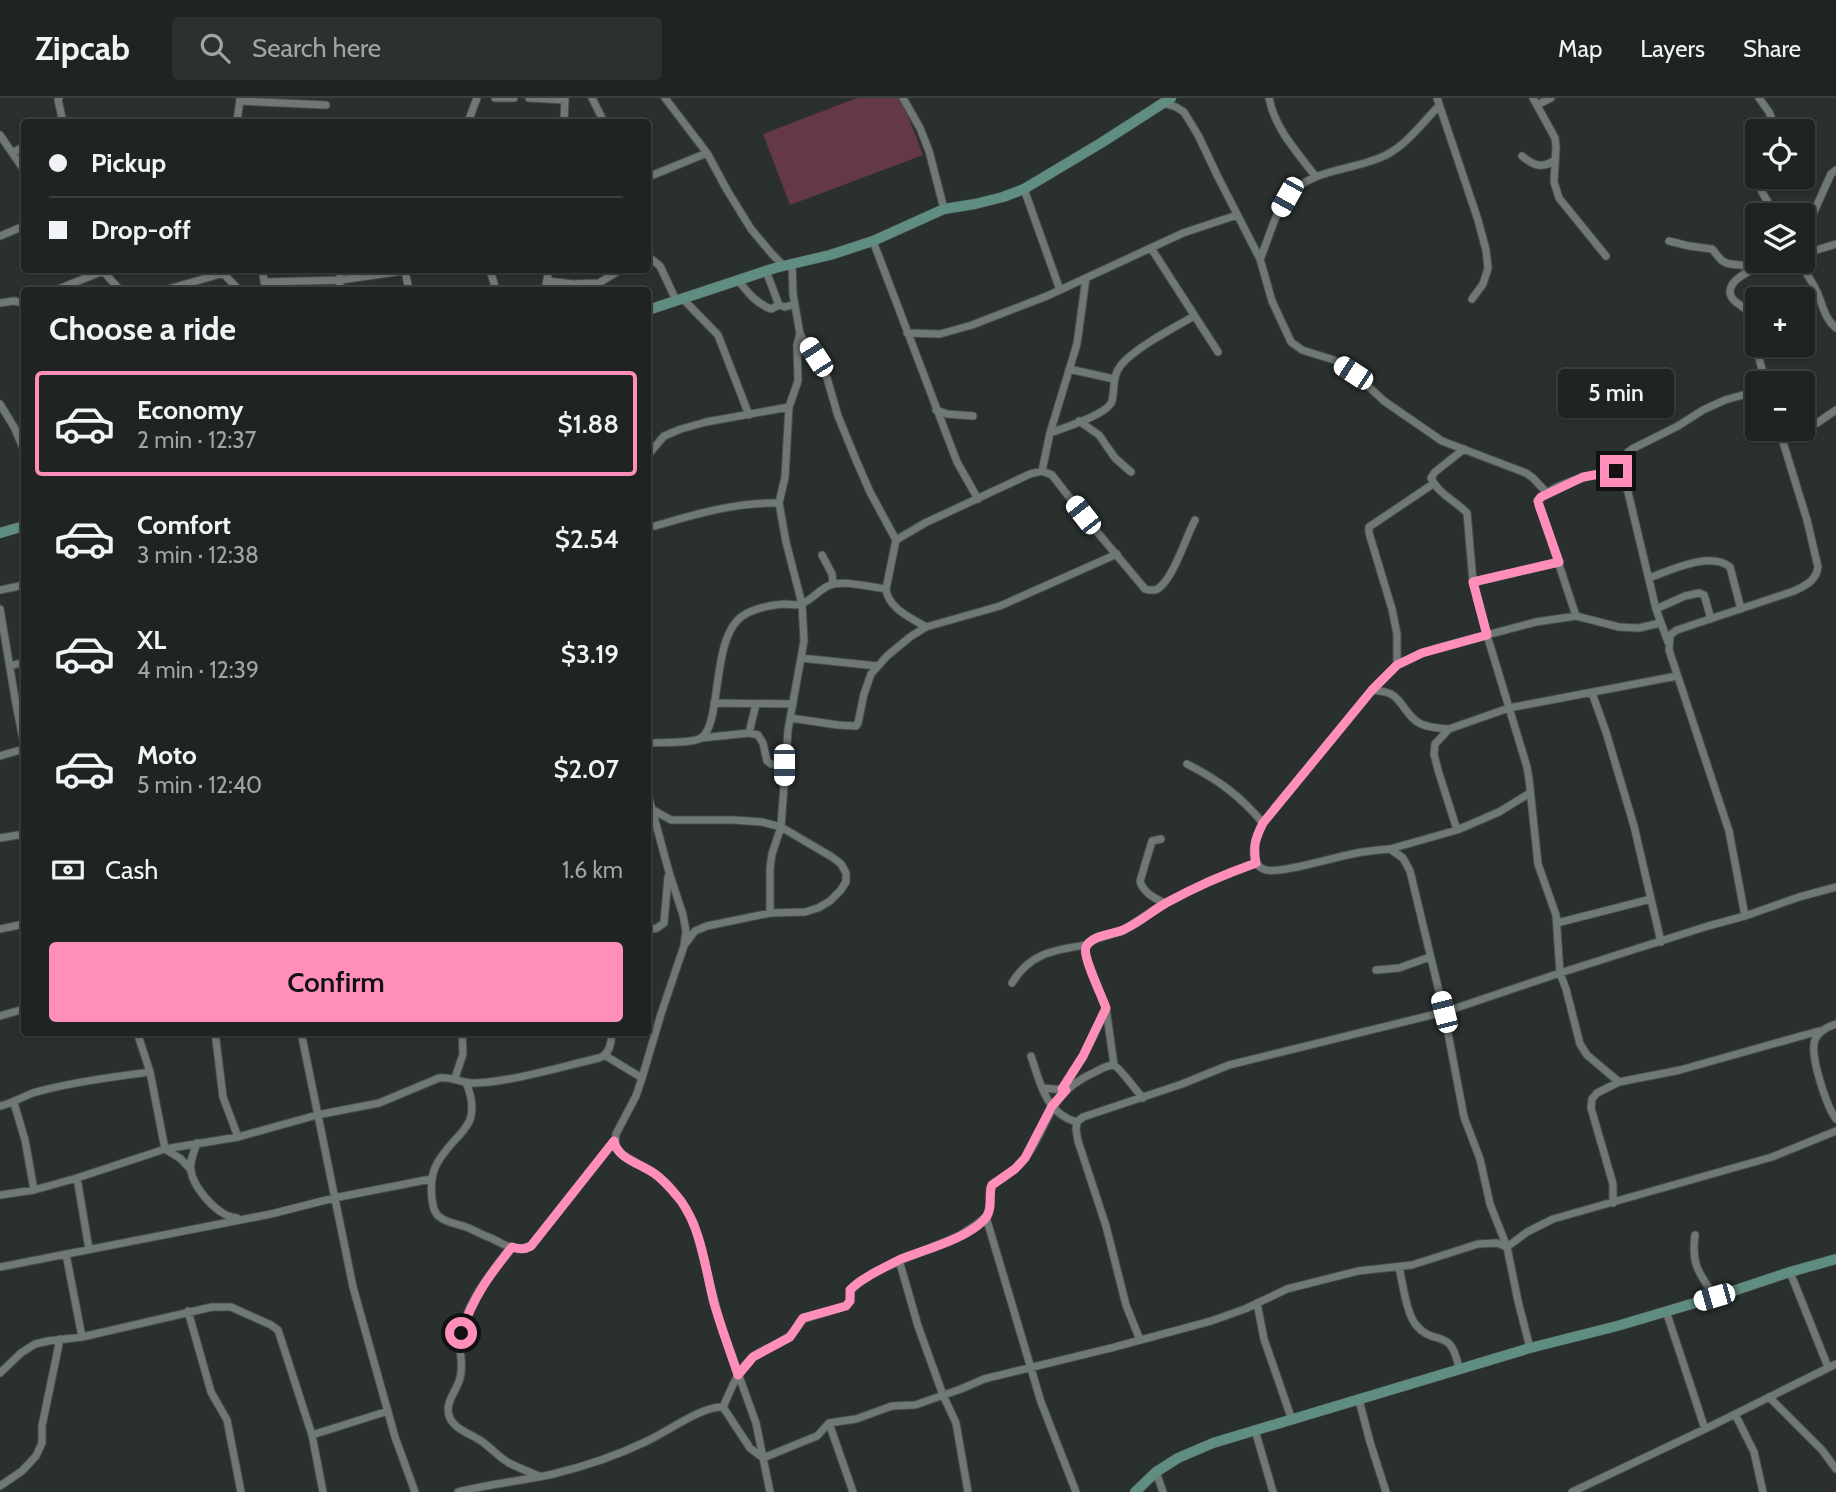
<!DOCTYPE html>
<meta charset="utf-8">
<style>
:root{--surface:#1f2422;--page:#2c302f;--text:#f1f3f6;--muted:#a1a4a5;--line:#3c4140;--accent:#ff8eba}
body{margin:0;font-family:Cabin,sans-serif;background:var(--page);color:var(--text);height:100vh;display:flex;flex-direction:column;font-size:26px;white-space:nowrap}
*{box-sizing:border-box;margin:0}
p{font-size:23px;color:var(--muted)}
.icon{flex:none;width:38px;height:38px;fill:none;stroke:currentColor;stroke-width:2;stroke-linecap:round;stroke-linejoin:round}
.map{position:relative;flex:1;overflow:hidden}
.drawer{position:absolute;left:21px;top:189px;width:630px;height:749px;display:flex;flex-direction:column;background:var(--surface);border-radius:7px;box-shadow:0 2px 5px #0004,0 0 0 2px var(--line)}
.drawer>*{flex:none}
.guide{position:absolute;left:21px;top:21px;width:630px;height:154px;border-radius:7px;box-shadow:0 2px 5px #0004,0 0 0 2px var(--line);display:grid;align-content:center;height:154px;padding:0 28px;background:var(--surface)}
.fabs{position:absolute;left:1745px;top:21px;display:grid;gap:14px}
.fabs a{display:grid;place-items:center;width:70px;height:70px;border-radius:7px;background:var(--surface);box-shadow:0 2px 5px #0004,0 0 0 2px var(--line);font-size:35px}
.end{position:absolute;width:32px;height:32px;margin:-16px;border:9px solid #ff8eba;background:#111;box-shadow:0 0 0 4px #111}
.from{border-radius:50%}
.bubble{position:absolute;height:49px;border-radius:7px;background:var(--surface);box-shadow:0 2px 5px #0004,0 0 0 2px var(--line);font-size:23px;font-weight:600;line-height:49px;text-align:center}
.car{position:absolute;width:21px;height:42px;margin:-21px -10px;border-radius:9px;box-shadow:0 0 5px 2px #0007;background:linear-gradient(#fff 24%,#345 0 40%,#fff 0 76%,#345 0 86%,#fff 0)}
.guide b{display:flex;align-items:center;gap:24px;height:66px;font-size:26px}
.guide b+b{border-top:2px solid var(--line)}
.guide i{width:18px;height:18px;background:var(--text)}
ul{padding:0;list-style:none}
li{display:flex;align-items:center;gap:21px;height:105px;margin:0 14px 10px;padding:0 14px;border:4px solid transparent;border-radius:7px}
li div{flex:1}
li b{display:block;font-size:26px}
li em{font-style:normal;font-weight:600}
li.active{border-color:var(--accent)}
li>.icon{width:63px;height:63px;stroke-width:1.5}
h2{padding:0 28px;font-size:32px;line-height:84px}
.pay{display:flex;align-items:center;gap:18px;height:77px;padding:0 28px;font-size:26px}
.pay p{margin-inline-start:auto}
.action{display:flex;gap:14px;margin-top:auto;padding:14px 28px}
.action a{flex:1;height:80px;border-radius:7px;background:var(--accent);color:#111;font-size:28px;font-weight:600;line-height:80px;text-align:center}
header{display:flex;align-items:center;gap:42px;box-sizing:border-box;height:98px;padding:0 35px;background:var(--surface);border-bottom:2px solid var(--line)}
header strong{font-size:33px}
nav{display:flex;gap:38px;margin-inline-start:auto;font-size:24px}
.search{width:490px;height:63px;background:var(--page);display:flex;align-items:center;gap:18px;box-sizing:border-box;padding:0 24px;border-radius:7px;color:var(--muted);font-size:26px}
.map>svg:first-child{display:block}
.green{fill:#653849}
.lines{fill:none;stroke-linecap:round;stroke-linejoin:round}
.street-casing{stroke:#484f4d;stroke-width:9}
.secondary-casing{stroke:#484f4d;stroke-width:11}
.street{stroke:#707875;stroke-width:7}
.secondary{stroke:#608d81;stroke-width:10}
.route{stroke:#ff8eba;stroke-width:9}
</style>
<header>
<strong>Zipcab</strong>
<div class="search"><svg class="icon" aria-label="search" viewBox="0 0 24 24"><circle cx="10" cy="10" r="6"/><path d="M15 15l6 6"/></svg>Search here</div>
<nav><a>Map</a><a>Layers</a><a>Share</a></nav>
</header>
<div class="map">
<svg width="1836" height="1394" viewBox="0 0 1836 1394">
<rect width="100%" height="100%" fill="#29302e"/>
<path class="green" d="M 857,0 L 901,0 L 923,57 L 790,107 L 763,36 Z"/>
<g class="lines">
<g class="street-casing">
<path id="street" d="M 59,0 L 58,2 L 63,24
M 495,0 L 514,0
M 529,0 L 565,2
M 592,0 L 604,24
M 665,0 L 707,55 L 727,92 L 751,131 L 772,156 L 784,168
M 903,0 L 920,30 L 929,53 L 944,111
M 1269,0 C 1275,31 1297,54 1316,79
M 1437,0 L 1478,122 L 1486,152 L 1488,170 L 1483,186 L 1472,201
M 1533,0 L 1555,40 L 1556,49 L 1554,84 L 1559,100 L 1606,158
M 1759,0 L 1769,14 L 1774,26
M 240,3 L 326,7
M 1163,5 L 1176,9 L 1184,14 L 1198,37 L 1217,77 L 1260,161 L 1272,203 L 1291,244 L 1302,252 L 1334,262 L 1353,274 L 1384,303 L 1442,343 L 1526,375 L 1533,380 L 1547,395
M 1537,7 L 1551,0
M 237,24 L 240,1
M 468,24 L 477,0
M 564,24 L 565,0
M 0,37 L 24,72
M 13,55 L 24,48
M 1522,58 C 1534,68 1542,71 1555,62
M 1751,74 L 1775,117
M 648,79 L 707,55
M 1024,91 L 1060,192
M 0,138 L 24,128
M 873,143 L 957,364 L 978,401
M 1669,143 L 1689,148 L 1712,151 C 1716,155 1719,161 1724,164 C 1734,169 1743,164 1753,171
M 1151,150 L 1218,254
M 1806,155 L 1812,118 L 1831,76 L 1836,72
M 1803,156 L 1836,146
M 648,160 L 650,160 L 660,168 L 676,202
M 1260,161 C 1269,141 1274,115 1289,97 C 1314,69 1357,73 1388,56 C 1408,45 1423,24 1439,8
M 1799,163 C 1805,173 1812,183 1817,194 C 1823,207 1824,220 1836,230
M 792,166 L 793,196 L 800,236 L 827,280 L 838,318 L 856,362 L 870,394 L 896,442
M 102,172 L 120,192
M 262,172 L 266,192
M 490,172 L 496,192
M 221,173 L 239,192
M 405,173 L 409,192
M 766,173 L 779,207 L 785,209 L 795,206
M 738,182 C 747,194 757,206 771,211 L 779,207
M 547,183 L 573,186 L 599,185 L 620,172
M 264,184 L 340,182 L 410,172
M 56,192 L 103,173
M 165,192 L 234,172
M 340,192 L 340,172
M 545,192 L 549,172
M 683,201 L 718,237 L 749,317
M 0,205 L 14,203 L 24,205
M 907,235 L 940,236 L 972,227 L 1047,198 L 1183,135 L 1237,117
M 1069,271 L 1114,281
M 1766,285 C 1761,269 1757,253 1753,237 C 1751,230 1751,221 1748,215 C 1745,208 1736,206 1732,200 C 1720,180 1766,166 1778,163
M 0,306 L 14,329 L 24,352
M 936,312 L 947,316 L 973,318
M 1079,323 L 1099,337 L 1115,360 L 1131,374
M 1050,335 C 1063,330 1109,316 1112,303 C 1115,290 1112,278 1121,267 C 1136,249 1174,230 1194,218
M 1782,340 L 1817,325 L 1836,312
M 1464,351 L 1435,374 L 1431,380 C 1438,396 1456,403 1467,415 L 1473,484 L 1487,537 L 1527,669 L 1529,681 L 1538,766 L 1556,817 L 1560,875 L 1566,891 L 1580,946 L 1587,957 L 1619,984
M 648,357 L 664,338 L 681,331 L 706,324 L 789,309
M 1042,373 L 1050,335 L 1077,246 L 1086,180
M 1616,373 L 1622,359 L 1632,351 L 1678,328 L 1703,312 L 1725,302 L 1757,293
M 655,428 C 696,416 736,404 779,405
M 822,457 L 832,476 L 833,486
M 1649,480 C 1671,472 1710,453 1730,469 L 1741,511
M 1473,484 L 1559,464
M 0,492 L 24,487
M 0,511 L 16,606 L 24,646
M 1656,511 L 1685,498 L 1699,495 L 1704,497 L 1705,500 L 1711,521
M 1576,518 L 1538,403 C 1552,385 1594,376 1616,373 L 1621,376 L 1627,390 L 1656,511 L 1668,544
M 926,529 C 911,520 888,510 886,491 L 896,442 L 925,425 L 1030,376 L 1042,373 L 1052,377 L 1083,417 L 1145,491 L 1149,492 C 1154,492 1156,493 1160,489 C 1174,478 1186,439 1195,422
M 801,560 L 877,568
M 1397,567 L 1397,536 L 1392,511 L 1369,435 L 1369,429 L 1433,386
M 10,568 L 24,564
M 1372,592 C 1379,593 1388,593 1394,598 C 1404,606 1408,620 1421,626 C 1430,630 1439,630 1448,631
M 1592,595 L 1606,634 L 1634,728 L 1661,844
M 714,605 L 793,606
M 790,620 L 838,627 L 856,628 L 858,625 L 864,596 L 871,576 L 887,558 L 910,539 L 926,529 L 1000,508 L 1117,456
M 749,635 L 756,606
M 701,640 L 749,635 L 758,637 L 763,645 L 767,663 L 771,666 L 784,667
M 648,645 C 661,644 690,646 701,640 C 723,626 710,537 744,517 C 755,510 772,507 785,506 C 790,506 797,508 801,506 C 809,504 819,492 828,488 C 841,481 870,489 886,491
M 0,658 L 24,651
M 1187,666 C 1220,683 1239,697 1263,725
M 648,697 L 669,774 L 683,817 L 686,833 L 684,848 L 661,916 L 642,980 L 636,998 L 616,1036 L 615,1049 L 621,1056 L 654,1075 L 669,1088 L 682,1104 L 694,1125 L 721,1228 L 756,1325 L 770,1394
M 653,712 L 671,722 L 733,722 L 762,724 L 781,729 L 832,759 L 841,766 L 846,775 L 846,784 L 840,793 L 830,803 L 818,810 L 805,814 L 770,815 L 707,828 L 695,833 L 686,845
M 1457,732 L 1438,672 L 1434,656 L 1435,646 L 1449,631 L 1509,610 L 1677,578
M 0,740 L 24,736
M 1161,741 L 1152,743 L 1140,783 C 1143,794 1155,801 1165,805
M 1390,751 L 1457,732 L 1499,714 L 1530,695
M 770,815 L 770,770 L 772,756 L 781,729 L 788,632 L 804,543 L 802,506 L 786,444 L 779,405 L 785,379 L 789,309 L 798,283 L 797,247 L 800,236
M 1745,818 L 1729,733 L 1674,567 L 1669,552 L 1670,537 L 1677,532 L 1794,493 C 1806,487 1816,483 1818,469 L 1807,422 L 1779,331
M 1557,825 L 1651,801
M 0,831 L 24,826
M 648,832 L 657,830 L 664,825 L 668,779
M 1376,872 L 1399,870 L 1430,859
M 1012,885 C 1030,855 1054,852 1086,847
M 0,918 L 24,911
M 1836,926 C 1827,929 1818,933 1815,942 C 1809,957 1827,1009 1836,1021
M 137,934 L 150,974 L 165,1051 L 181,1061 L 191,1072
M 215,934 L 223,999 L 238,1039
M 301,934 L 353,1189 L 395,1339 L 415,1394
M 606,958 L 642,980
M 1031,958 C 1040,985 1046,1016 1077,1024
M 1114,967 L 1106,910 L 1088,865 L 1085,855 L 1086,847 L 1093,842 L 1122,833 L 1165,805 L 1212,782 L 1256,765
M 455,980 L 463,956 L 462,934
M 466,985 C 471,996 474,1009 470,1022 C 466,1030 460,1037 454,1043 C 436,1063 429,1074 432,1101 C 433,1108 434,1116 441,1120 C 448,1125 458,1126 466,1129 C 474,1132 482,1137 491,1140 C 503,1146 518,1156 531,1148 L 614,1043
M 1042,990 L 1065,992
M 1062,991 L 1083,959 L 1106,911
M 14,1005 L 25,1042 L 34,1092
M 0,1008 C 13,1005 23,998 36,994 C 73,984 112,979 150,974
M 197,1045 C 194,1054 189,1064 191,1073 C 193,1087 209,1106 221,1114 C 225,1117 231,1119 237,1120
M 77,1080 L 89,1151
M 0,1097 L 34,1092 L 77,1080 L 165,1051 L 238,1039 L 317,1017 L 379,1005 L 439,980 C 452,978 463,986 476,985 C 515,983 560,969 599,960 C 610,956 611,946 612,934
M 1613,1105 L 1613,1086 L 1591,1010 L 1592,1001 L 1597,995 L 1619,984 L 1680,972 L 1819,933
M 986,1119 L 1041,1304 L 1076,1394
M 1695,1137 C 1691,1167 1699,1175 1715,1199
M 511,1149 C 491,1175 463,1208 460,1243 C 459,1255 464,1267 460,1280 C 457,1293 443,1306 450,1320 C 455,1332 474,1337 484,1345 C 493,1352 500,1360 509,1365 C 519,1370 529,1374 539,1378
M 66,1156 L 82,1239
M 899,1162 L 918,1228 L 943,1297 L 956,1325 L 968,1394
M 0,1169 L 271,1116 L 334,1100 L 431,1081
M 1399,1170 C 1403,1185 1406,1215 1416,1227 C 1435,1250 1451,1227 1459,1271
M 1790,1174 L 1828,1269
M 1257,1205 L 1264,1241 L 1292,1322
M 188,1213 L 211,1294 L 227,1322 L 241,1394
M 1666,1213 L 1705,1331
M 1140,1242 L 1126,1207 L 1106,1128 L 1078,1043 L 1076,1031 L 1077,1024 L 1083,1019 L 1182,986 L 1229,967 L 1444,914 L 1560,875 L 1708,828 L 1745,818 L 1799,799 L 1836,789
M 1530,1250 L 1518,1203 L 1507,1149 L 1490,1106 L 1480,1061 L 1464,1019 L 1444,914 L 1410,773 L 1403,760 L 1390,751 C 1377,752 1365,753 1352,756 C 1335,759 1280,776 1266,772 C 1245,766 1256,738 1263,725 L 1372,592 L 1397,567 L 1422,555 L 1441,549 L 1536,524 L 1576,518 L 1619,529 L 1639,530 L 1660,525
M 0,1275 L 21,1255 L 35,1246 L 48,1243 L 82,1239 L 212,1209 L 231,1209 L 271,1227 L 278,1232 L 312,1337 L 323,1394
M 1769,1299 L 1822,1352 L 1836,1371
M 1359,1302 L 1370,1344 L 1386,1394
M 723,1309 C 731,1292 738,1270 754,1258 C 774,1244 789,1247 801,1222 L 846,1208 L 850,1203 L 851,1192 L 860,1183 L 885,1169 L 959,1138 L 974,1128 L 986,1119 L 990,1110 L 990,1090 L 992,1087 C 1005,1079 1017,1071 1026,1059 C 1052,1022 1047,996 1095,974 C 1101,971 1109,966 1115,968 C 1119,969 1137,994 1143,1000
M 1735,1316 L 1754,1354 L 1763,1394
M 829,1325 L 853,1394
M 1255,1332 L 1273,1394
M 312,1337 L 388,1313
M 1156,1374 L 1163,1394
M 0,1388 L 22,1373 L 36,1358 L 42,1345 L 42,1328 L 60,1241
M 458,1394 C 489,1386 522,1383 553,1376 C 582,1369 618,1357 645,1344 C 664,1336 703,1307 723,1309 L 750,1350 L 763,1360 L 817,1338 L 829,1325 L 856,1321 L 892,1308 L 915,1307 L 961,1291 L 984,1281 L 1111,1250 L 1211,1223 L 1245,1211 L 1287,1191 L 1358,1173 L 1412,1167 L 1478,1146 L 1497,1145 L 1507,1149 L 1527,1134 L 1553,1121 L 1772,1059 L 1836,1033
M 1572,1394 L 1705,1331 L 1836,1266"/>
</g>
<g class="secondary-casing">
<path id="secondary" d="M 648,212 L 775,170 L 830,157 L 873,143 L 944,111 L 975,106 L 1003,99 L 1024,91 L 1101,45 L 1171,0
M 0,435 L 24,428
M 1135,1394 L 1156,1374 L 1178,1360 L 1213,1345 L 1530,1250 L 1617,1228 L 1715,1199 L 1790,1174 L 1836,1161"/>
</g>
<use href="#street" class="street"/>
<use href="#secondary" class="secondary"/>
</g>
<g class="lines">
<path class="route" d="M 461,1235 C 474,1198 488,1179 512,1149 C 519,1151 524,1152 531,1148 L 614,1043 C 617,1061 642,1066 655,1076 C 665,1083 673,1093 681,1103 C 702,1133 705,1170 714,1205 C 721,1229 730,1253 738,1277 L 753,1259 L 790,1239 L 803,1220 L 846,1208 L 850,1203 L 850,1192 C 856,1185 864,1181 872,1176 C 881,1171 891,1166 901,1161 C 924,1152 973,1139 987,1118 C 993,1108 988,1096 992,1087 L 1015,1071 L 1025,1060 L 1052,1008 L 1066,992 L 1062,991 L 1083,958 L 1106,910 C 1102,898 1082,858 1086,849 C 1092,836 1114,837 1125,831 C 1140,824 1152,813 1166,805 C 1195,789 1225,776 1256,765 C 1253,748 1255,741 1263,725 L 1372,592 L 1397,567 L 1422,555 L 1487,537 L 1473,484 L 1559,464 L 1539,407 L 1538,403 L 1541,399 L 1583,379 L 1616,373"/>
</g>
</svg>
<div class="fabs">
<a><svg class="icon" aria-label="locate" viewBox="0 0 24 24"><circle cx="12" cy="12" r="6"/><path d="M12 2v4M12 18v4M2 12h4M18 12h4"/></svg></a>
<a><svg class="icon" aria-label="layers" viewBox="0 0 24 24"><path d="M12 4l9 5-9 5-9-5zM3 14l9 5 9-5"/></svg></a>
<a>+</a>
<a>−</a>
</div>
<i class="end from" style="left:461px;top:1235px"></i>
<i class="end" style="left:1616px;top:373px"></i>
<div class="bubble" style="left:1558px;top:271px;width:116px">5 min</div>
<i class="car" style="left:1287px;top:99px;rotate:209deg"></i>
<i class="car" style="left:816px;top:259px;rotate:327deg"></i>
<i class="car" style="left:1353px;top:275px;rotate:303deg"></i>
<i class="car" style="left:1083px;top:417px;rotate:322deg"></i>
<i class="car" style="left:784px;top:667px;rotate:180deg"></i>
<i class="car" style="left:1444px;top:914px;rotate:346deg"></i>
<i class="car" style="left:1714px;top:1199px;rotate:254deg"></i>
<div class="guide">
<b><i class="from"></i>Pickup</b>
<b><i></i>Drop-off</b>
</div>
<section class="drawer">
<h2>Choose a ride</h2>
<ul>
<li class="active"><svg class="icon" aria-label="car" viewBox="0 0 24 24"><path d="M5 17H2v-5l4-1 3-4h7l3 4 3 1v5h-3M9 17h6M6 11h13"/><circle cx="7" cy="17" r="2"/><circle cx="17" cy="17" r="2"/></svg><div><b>Economy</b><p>2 min · 12:37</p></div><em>$1.88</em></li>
<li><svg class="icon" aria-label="car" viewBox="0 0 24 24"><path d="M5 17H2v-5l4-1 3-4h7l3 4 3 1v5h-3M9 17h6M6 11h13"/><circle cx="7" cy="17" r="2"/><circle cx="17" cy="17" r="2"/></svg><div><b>Comfort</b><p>3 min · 12:38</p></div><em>$2.54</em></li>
<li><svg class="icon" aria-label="car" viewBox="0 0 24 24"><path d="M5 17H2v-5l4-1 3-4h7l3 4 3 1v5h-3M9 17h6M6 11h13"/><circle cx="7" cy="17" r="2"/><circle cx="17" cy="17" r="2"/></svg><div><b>XL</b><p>4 min · 12:39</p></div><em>$3.19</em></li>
<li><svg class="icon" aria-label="car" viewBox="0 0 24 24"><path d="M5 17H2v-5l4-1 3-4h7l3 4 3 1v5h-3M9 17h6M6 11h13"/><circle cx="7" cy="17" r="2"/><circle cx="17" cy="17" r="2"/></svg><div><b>Moto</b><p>5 min · 12:40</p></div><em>$2.07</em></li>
</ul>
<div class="pay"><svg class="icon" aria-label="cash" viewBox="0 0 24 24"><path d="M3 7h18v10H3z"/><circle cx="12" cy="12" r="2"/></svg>Cash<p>1.6 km</p></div>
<div class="action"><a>Confirm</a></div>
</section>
</div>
